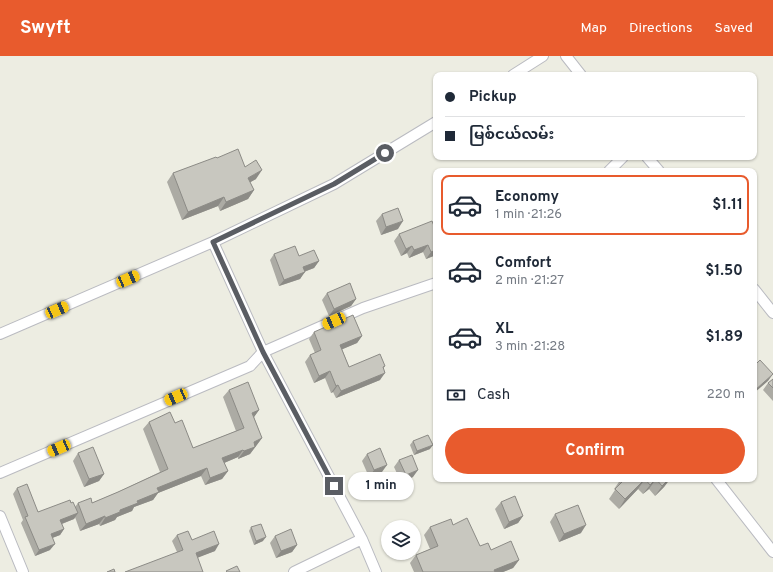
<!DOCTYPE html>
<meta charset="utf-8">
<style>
:root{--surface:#fff;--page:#f6f6f7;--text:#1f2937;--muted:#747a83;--line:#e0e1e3;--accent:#e85b2d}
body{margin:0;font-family:Overpass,"Noto Sans Myanmar",sans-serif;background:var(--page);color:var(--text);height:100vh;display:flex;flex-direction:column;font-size:15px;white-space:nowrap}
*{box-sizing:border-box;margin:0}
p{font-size:13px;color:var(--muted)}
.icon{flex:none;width:22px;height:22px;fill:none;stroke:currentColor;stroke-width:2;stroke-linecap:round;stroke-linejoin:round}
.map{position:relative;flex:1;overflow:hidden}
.sheet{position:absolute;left:433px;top:112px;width:324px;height:314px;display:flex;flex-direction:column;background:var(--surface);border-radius:8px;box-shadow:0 1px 3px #0004}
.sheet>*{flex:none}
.guide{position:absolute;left:433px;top:16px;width:324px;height:88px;border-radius:8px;box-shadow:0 1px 3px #0004;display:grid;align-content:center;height:88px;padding:0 12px;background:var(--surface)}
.buttons{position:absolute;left:381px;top:464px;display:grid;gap:8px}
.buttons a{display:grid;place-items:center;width:40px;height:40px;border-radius:50%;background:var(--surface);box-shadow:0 1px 3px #0004;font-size:20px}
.end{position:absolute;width:18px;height:18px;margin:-9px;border:5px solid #5a5d63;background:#fff;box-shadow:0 0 0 2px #fff}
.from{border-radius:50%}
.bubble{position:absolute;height:28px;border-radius:14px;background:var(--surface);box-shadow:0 1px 3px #0004;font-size:13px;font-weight:700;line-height:28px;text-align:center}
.car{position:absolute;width:12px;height:24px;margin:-12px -6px;border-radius:5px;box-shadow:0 0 3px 1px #0007;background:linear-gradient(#f5c518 24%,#345 0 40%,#f5c518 0 76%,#345 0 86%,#f5c518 0)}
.guide b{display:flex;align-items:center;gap:14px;height:38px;font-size:15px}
.guide b+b{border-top:1px solid var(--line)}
.guide i{width:10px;height:10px;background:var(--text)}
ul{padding:7px 0 0;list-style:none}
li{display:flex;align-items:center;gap:12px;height:60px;margin:0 8px 6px;padding:0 4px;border:2px solid transparent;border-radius:8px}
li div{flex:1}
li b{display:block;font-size:15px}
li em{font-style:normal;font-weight:700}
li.selected{border-color:var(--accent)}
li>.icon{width:36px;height:36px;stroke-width:1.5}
.pay{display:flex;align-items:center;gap:10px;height:44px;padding:0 12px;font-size:15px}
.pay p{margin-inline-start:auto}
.button{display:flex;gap:8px;margin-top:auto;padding:8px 12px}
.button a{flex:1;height:46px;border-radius:24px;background:var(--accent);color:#fff;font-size:16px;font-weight:700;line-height:46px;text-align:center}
header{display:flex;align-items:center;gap:24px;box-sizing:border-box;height:56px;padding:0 20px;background:var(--accent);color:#fff}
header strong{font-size:19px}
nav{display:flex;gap:22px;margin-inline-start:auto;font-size:14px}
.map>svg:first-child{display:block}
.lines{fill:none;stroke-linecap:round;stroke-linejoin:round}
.minor-casing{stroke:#babbc1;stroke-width:12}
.minor{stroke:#fff;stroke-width:10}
.wall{fill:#acaba4}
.shaded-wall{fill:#8c8b86}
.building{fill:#c8c7bf;stroke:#8c8b86}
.route{stroke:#5a5d63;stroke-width:5}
</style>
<header>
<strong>Swyft</strong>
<nav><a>Map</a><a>Directions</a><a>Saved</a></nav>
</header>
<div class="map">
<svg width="773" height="516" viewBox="0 0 773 516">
<rect width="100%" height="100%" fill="#edede2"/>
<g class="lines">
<g class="minor-casing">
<path id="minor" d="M 566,0 L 581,19
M 513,19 L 543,0
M 647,101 L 659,115
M 609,115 L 623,101
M 213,186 L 263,296 L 362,483 L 376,516
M 754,233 L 773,257
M 0,278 L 213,186 L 334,128 L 436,66
M 0,417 L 250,310 L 263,296 L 363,252 L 436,227
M 716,423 L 773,496
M 0,460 L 23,516
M 294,516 L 362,483"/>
</g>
<use href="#minor" class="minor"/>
</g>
<path class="wall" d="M 217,102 L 245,111 L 256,123 L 250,126 L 254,134 L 248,143 L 220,155 L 218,150 L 182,164 L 167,126 L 173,117 Z
M 382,158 L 398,173 L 381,179 L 376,165 Z
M 436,175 L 436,199 L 426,203 L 423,196 L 409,202 L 407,197 L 401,200 L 394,185 L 399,178 Z
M 274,198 L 299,200 L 319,205 L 314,212 L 304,216 L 300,223 L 279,230 L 270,204 Z
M 327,237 L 356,243 L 351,250 L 329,260 L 322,244 Z
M 314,276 L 362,280 L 357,287 L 342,293 L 349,311 L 385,310 L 383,313 L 380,324 L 336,342 L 333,336 L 331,337 L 325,322 L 314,327 L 305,306 L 310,299 L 315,297 L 309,283 Z
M 773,323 L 773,345 L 763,334 L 768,327 Z
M 229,334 L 259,354 L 254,361 L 262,382 L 250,398 L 238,403 L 238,401 L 224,407 L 228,415 L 222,423 L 205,429 L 201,420 L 158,437 L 153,444 L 134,451 L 132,455 L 117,461 L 115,464 L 100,470 L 99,468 L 80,475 L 75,461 L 74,463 L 62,468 L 64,473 L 60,479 L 52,482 L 50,494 L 35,500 L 21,467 L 23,464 L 13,438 L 17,432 L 38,456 L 71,447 L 75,451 L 78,447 L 92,447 L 118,436 L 160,416 L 143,373 L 149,366 L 175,367 L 193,392 L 236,375 L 223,341 Z
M 413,385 L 430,393 L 414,399 L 410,389 Z
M 78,397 L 104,418 L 99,425 L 84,431 L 73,405 Z
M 367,398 L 382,416 L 369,421 L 362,405 Z
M 399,404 L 413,421 L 401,426 L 394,411 Z
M 621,423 L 670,423 L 664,431 L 655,440 L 649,433 L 643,438 L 638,433 L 619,453 L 609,443 L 615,434 L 614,433 Z
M 501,446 L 523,460 L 518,467 L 504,473 L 495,453 Z
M 555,458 L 581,477 L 559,486 L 550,466 Z
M 453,469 L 480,490 L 519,504 L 513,512 L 503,516 L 414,516 L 410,507 L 416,499 L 430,493 L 424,479 L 430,471 Z
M 251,471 L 263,485 L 254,489 L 249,475 Z
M 177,479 L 192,484 L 215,495 L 198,501 L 177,496 L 172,485 Z
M 275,480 L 297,489 L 292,496 L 276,502 L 270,487 Z"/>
<path class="shaded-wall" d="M 262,114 L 256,123 L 242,131 L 248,122 Z
M 254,134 L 248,143 L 220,155 L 226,146 Z
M 224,141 L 218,150 L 182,164 L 188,156 Z
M 403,165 L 398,173 L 381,179 L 386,171 Z
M 428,189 L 423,196 L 409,202 L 414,194 Z
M 412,190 L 407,197 L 401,200 L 406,193 Z
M 436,194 L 436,199 L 426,203 L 431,196 Z
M 319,205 L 314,212 L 298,218 L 303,211 Z
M 305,216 L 300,223 L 279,230 L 284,224 Z
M 356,243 L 351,250 L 329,260 L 334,253 Z
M 362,280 L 357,287 L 336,296 L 340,289 Z
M 330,315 L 325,322 L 314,327 L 319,320 Z
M 385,317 L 380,324 L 336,342 L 341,335 Z
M 773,318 L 768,325 L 754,337 L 754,335 Z
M 338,329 L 333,336 L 331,337 L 336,330 Z
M 259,354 L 254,361 L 252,357 Z
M 262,382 L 250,398 L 238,403 L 244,395 L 254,386 Z
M 433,389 L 430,393 L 414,399 L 417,395 Z
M 243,394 L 238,401 L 217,410 L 222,402 Z
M 387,409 L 382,416 L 369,421 L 374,414 Z
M 207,412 L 201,420 L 158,437 L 153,444 L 134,451 L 132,455 L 117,461 L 115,464 L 100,470 L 105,462 L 137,445 L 157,432 Z
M 418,414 L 413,421 L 401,426 L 406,419 Z
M 228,415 L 222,423 L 205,429 L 210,422 Z
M 104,418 L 99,425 L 84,431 L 89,423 Z
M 645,423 L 638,433 L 619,453 L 625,443 Z
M 656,423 L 649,433 L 643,438 L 650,429 Z
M 669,423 L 670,423 L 664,431 L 655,440 L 662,430 Z
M 78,457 L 74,463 L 56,470 L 60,464 Z
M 105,460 L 99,468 L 80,475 L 86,468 Z
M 523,460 L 518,467 L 504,473 L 509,466 Z
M 586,469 L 581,477 L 559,486 L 564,478 Z
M 64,473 L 60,479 L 47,484 L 51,478 Z
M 266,481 L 263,485 L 254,489 L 256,485 Z
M 55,488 L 50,494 L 35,500 L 39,494 Z
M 219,488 L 215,495 L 192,504 L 196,497 Z
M 297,489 L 292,496 L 276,502 L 281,495 Z
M 519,504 L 513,512 L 503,516 L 493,516 L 494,514 Z"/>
<path class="building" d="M 238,93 L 245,111 L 256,104 L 262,114 L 248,122 L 254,134 L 226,146 L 224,141 L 188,156 L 173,117 L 216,101 L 217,102 Z
M 398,152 L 403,165 L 386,171 L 382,158 Z
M 432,165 L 436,175 L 436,194 L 431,196 L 428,189 L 414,194 L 412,190 L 406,193 L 399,178 Z
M 295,190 L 299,200 L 314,194 L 319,205 L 303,211 L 305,216 L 284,224 L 274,198 Z
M 350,227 L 356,243 L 334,253 L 327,237 Z
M 353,259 L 362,280 L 340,289 L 349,311 L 380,298 L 385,310 L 383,311 L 385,317 L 341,335 L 338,329 L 336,330 L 330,315 L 319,320 L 310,299 L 321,294 L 314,276 Z
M 760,304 L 773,318 L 754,335 L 754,310 Z
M 773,323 L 773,332 L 768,327 Z
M 248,326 L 259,354 L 252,357 L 262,382 L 254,386 L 255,391 L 244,395 L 243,394 L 222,402 L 228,415 L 210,422 L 207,412 L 157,432 L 159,436 L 137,445 L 138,447 L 120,454 L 120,456 L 105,462 L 105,460 L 86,468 L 78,447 L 91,442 L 92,447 L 118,436 L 168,413 L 149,366 L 170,356 L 175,367 L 182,364 L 193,392 L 244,372 L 229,334 Z
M 428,379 L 433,389 L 417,395 L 413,385 Z
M 93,391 L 104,418 L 89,423 L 78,397 Z
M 380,392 L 387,409 L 374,414 L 367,398 Z
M 412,399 L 418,414 L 406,419 L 399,404 Z
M 621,423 L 656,423 L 650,429 L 645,423 L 625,443 L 615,433 L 623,425 Z
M 656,423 L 669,423 L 662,430 Z
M 27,428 L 38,456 L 70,444 L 71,447 L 73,446 L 78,457 L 60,464 L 64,473 L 51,478 L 55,488 L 39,494 L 25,461 L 28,460 L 17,432 Z
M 515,440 L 523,460 L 509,466 L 501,446 Z
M 578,449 L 586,469 L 564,478 L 555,458 Z
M 467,462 L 480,490 L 488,487 L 491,494 L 511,485 L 519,504 L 494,514 L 495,516 L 423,516 L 416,499 L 438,490 L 430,471 L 451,463 L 453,469 Z
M 261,468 L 266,481 L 256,485 L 251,471 Z
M 291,473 L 297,489 L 281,495 L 275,480 Z
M 188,475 L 192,484 L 214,475 L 219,488 L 196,497 L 203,516 L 125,516 L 183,494 L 177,479 Z
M 237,510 L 240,516 L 227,516 L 226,515 Z
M 114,513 L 115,516 L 107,516 Z"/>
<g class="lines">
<path class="route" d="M 334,430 L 263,296 L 213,186 L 334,128 L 385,97"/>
</g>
</svg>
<div class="buttons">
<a><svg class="icon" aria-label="layers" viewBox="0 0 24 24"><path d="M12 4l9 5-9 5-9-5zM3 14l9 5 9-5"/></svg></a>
</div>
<i class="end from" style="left:385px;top:97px"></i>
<i class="end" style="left:334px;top:430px"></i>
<div class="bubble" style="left:348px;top:416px;width:66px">1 min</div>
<i class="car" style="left:128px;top:223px;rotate:67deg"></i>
<i class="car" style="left:57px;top:254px;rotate:67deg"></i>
<i class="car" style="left:334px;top:265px;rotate:246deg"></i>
<i class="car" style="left:176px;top:341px;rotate:247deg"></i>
<i class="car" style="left:59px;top:392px;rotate:247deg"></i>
<div class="guide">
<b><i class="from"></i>Pickup</b>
<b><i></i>မြစ်ငယ်လမ်း</b>
</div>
<section class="sheet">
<ul>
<li class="selected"><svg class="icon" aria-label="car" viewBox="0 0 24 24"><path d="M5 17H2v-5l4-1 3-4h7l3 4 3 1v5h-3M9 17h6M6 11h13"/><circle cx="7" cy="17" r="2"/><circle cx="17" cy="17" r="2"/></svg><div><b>Economy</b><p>1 min · 21:26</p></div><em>$1.11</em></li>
<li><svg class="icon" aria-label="car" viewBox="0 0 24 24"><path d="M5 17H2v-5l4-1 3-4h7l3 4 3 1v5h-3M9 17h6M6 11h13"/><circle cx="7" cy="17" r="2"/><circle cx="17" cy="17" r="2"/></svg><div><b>Comfort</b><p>2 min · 21:27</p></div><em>$1.50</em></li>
<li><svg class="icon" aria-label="car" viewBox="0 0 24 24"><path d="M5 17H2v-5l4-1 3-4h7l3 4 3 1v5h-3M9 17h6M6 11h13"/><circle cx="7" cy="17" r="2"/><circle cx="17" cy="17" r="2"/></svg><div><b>XL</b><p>3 min · 21:28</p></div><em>$1.89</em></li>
</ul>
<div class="pay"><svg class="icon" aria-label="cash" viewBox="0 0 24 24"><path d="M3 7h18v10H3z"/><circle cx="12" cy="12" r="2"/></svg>Cash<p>220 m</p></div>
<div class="button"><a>Confirm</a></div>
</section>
</div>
